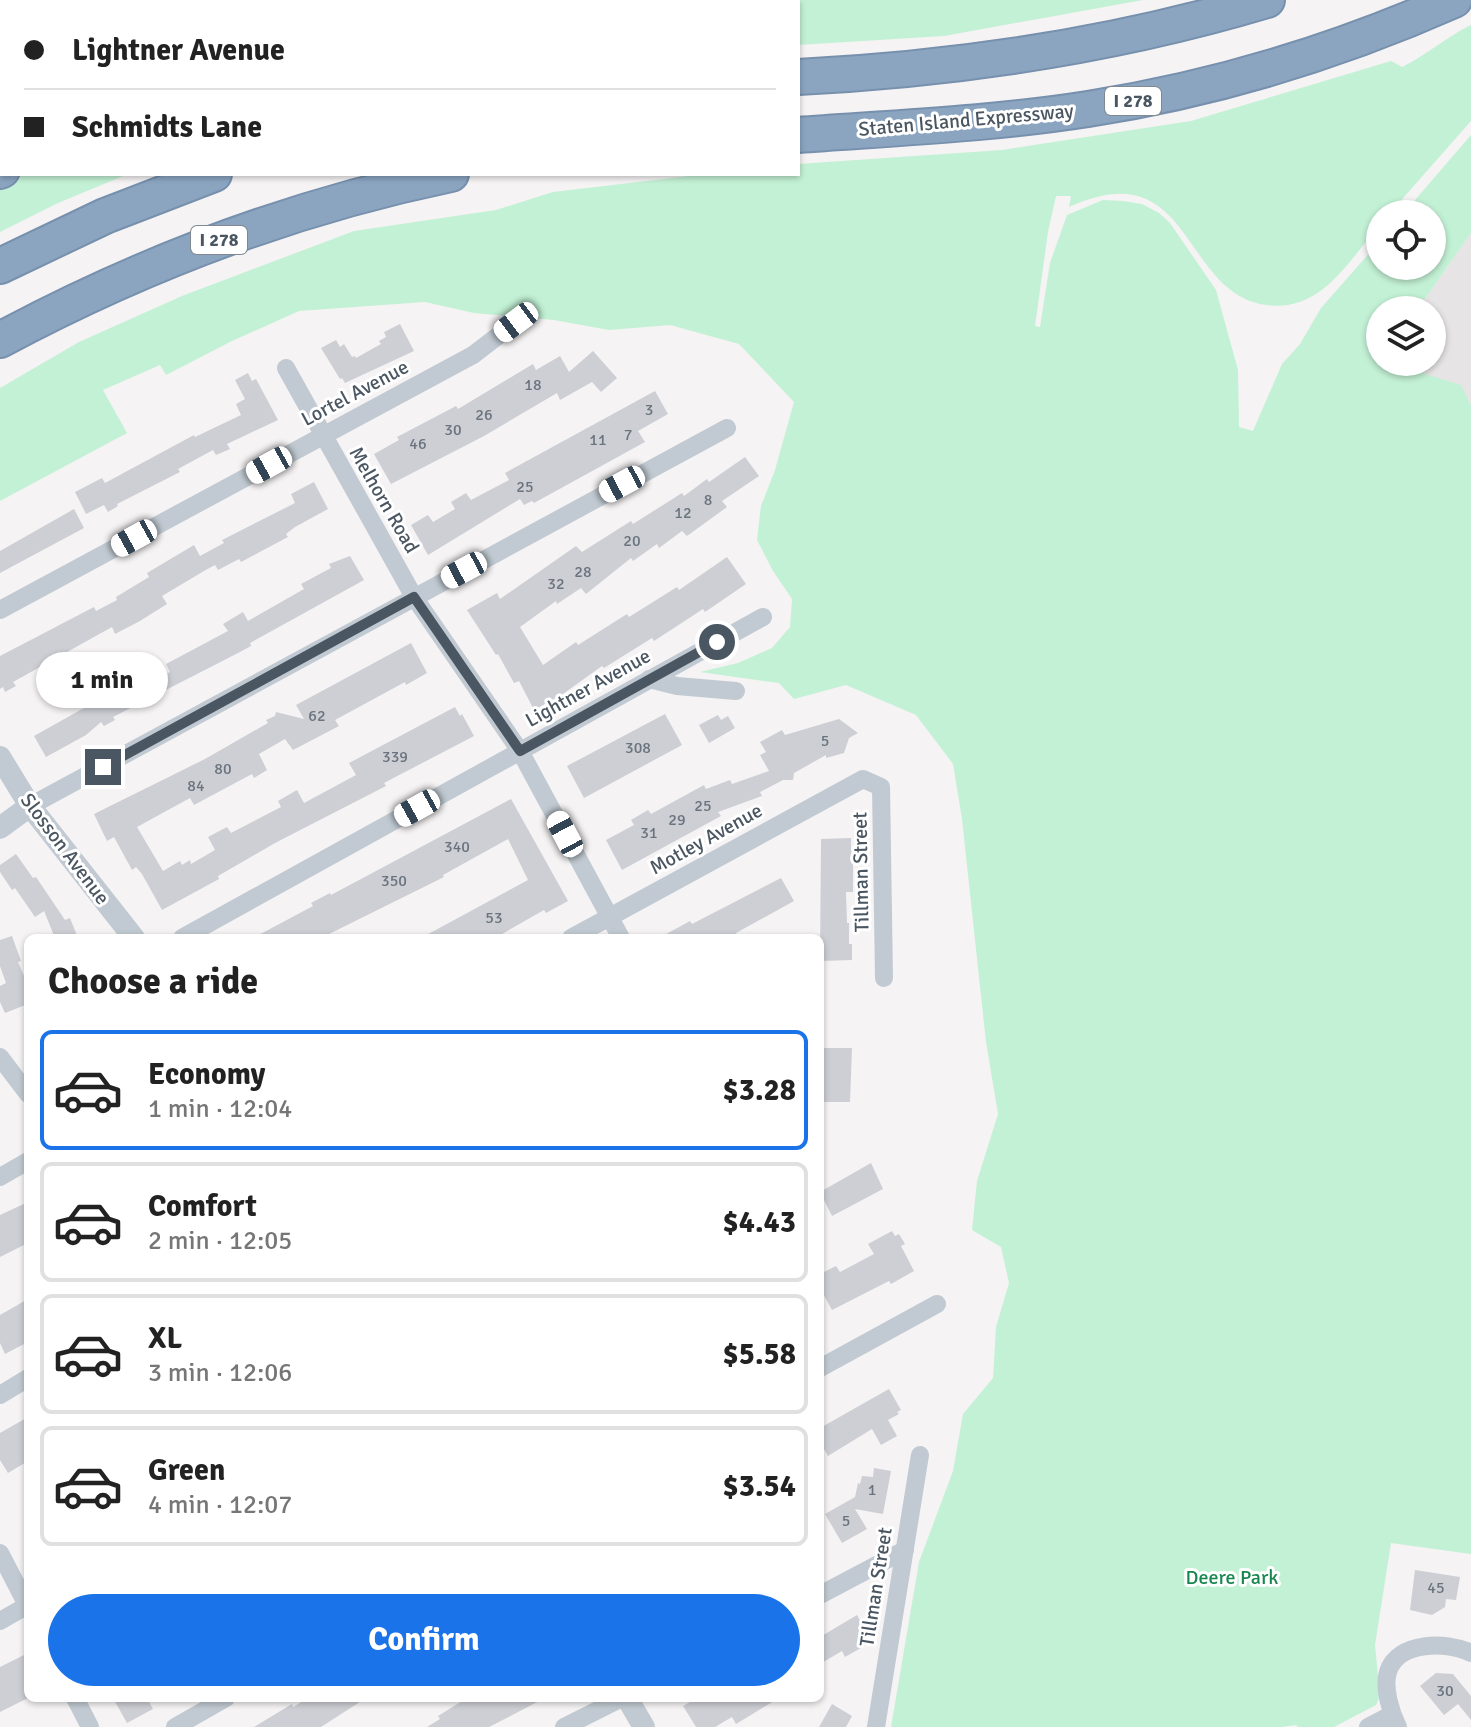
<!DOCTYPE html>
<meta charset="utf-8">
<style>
:root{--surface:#fff;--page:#f6f6f6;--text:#222;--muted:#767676;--line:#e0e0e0;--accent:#1a73e8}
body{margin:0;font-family:Signika,sans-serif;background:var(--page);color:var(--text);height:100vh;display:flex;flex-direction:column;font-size:30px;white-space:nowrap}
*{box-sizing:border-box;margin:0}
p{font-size:26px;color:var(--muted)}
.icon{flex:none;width:44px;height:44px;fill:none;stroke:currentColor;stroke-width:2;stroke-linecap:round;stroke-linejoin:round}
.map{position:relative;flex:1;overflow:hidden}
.side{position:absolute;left:24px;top:934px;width:800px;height:768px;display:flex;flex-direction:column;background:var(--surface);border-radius:12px;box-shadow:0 2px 6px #0004}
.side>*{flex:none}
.hud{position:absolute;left:0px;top:0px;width:800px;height:176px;box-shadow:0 2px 6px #0004;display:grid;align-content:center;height:176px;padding:0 24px;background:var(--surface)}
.controls{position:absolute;left:1366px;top:200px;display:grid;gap:16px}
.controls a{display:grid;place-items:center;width:80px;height:80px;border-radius:50%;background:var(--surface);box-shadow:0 2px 6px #0004;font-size:40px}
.end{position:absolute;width:36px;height:36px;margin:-18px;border:10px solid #4a5661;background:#fff;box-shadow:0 0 0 4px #fff}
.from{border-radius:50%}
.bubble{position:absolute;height:56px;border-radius:28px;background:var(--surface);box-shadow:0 2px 6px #0004;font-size:26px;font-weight:700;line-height:56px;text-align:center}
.car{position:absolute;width:24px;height:48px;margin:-24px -12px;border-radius:10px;box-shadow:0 0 6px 2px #0007;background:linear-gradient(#fff 24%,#345 0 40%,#fff 0 76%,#345 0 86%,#fff 0)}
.hud b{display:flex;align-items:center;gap:28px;height:76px;font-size:30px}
.hud b+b{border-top:2px solid var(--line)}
.hud i{width:20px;height:20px;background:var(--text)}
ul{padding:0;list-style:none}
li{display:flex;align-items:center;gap:24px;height:120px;margin:0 16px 12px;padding:0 8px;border:4px solid var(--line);border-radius:12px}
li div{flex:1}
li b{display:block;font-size:30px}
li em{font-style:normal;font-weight:700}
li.selected{border-color:var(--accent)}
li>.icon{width:72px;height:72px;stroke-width:1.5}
h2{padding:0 24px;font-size:36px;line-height:96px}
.primary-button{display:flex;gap:16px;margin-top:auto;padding:16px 24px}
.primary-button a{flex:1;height:92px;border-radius:48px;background:var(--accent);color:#fff;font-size:32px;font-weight:700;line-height:92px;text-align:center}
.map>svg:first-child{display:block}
.education{fill:#e6e4e5}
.green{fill:#c3f1d5}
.building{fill:#cdcfd5}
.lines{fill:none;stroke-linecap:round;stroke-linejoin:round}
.motorway-casing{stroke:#7690ad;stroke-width:38}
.minor{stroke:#c1cad2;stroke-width:18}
.tertiary{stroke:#c1cad2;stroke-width:22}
.motorway{stroke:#8ba5c1;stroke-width:34}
.route{stroke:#4a5661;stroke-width:10}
.labels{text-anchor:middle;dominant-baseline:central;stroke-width:6;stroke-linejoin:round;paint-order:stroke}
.number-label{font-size:16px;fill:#6b747e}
.shield{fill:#fff;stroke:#808990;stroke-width:2}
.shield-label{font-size:18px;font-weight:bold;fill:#4a5661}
.street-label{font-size:20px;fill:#4a5661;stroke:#fff}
.park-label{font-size:20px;fill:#17864f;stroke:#fff}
</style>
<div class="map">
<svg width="1471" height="1727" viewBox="0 0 1471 1727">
<rect width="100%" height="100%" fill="#f5f3f3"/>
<path class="education" d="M 1471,233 L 1471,405 L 1468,398 L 1425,374 L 1416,362 L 1432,362 L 1432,310 L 1417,310 Z"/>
<path class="green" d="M 233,0 L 1143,0 L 944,36 L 798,45 L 798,2 L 229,2 Z
M 1471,25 L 1471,121 L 1389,214 L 1380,214 L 1380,225 C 1363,244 1343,274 1323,289 C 1306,302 1288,308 1266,305 C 1180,293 1193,150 1069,207 L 1071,196 L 1056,196 L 1048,232 L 1035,326 L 1040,327 L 1050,263 L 1067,215 L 1103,200 L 1123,201 L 1142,204 L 1159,213 L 1170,223 L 1216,290 L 1238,370 L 1239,427 L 1253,431 L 1282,364 L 1300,344 L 1321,308 L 1380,241 L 1380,266 L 1432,266 L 1432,214 L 1403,214 L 1471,135 L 1471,233 L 1417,310 L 1380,310 L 1380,362 L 1416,362 L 1425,374 L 1461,385 L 1471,405 L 1471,1554 L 1391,1543 L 1375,1645 L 1380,1696 L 1376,1705 L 1334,1727 L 1298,1727 L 1296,1725 L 1282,1727 L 891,1727 L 919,1562 L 953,1471 L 963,1414 L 993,1378 L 996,1327 L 1009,1283 L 1001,1247 L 972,1230 L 977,1181 L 998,1114 L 986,1042 L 962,819 L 953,764 L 916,715 L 846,685 L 794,699 L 779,683 L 700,672 L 738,663 L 772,648 L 790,627 L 792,599 L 773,571 L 757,540 L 761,506 L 775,470 L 794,402 L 739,344 L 670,325 L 609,330 L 554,320 L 474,313 L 425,302 L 299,311 L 232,341 L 166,375 L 160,365 L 103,390 L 127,433 L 0,501 L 0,388 L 79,342 L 182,296 L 354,231 L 496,210 L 553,192 L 706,174 L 798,174 L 798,164 L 1002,150 L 1191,121 L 1391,61 L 1402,67 C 1427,55 1446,37 1471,25 Z
M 19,174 L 128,174 L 58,203 L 0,232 L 0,188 Z"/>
<path class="building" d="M 400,324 L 414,351 L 345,383 L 342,378 L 340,379 L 321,348 L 336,340 L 340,347 L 344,344 L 352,357 L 355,356 L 356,358 L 381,344 L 379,341 L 386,337 L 384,332 Z
M 593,351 L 617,378 L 601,392 L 592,382 L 560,400 L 557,393 L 484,436 L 391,484 L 374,454 L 399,440 L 397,437 L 456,406 L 458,409 L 533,364 L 536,370 L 560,356 L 569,372 Z
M 248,373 L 252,381 L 256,379 L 278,420 L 227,444 L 230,449 L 216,455 L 213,450 L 178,469 L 180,472 L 117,504 L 118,506 L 108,512 L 104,505 L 86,514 L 75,492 L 102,478 L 105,483 L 194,435 L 195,437 L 241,415 L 236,404 L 245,399 L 235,380 Z
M 655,391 L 668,414 L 638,431 L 645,442 L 534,503 L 532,501 L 524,505 L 520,499 L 428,555 L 411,525 L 428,515 L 433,522 L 455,509 L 451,502 L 466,493 L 471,500 L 509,480 L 505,473 Z
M 745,457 L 759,476 L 722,501 L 727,507 L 687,536 L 682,531 L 659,548 L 657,544 L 633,561 L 631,558 L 586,594 L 581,588 L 557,604 L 556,601 L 520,627 L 543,665 L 576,642 L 578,645 L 627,614 L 629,617 L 677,587 L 679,590 L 727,557 L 746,584 L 705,612 L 703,609 L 654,641 L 652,638 L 604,668 L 602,666 L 563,694 L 534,710 L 519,681 L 514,683 L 498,654 L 496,655 L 467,610 L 497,593 L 500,599 L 576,546 L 582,552 L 631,521 L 633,524 L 682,493 L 684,496 L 707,479 L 709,482 Z
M 314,482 L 328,509 L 295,527 L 286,534 L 288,537 L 241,562 L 239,559 L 218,570 L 215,565 L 204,571 L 162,596 L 167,604 L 140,621 L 115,634 L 112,627 L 13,682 L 16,686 L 5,692 L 3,687 L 0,689 L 0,656 L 94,607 L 96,611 L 117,600 L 116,597 L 149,577 L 147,573 L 194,545 L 200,556 L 224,543 L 222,540 L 295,503 L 291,494 Z
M 74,509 L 84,528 L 0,573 L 0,551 Z
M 350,556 L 364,580 L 250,643 L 251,646 L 240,652 L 113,717 L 115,720 L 104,726 L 101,722 L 86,735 L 46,757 L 34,736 L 141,676 L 147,685 L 170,672 L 166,664 L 228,631 L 223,624 L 243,612 L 248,621 L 304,589 L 301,584 L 331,568 L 329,564 Z
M 411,643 L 427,673 L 406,685 L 405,682 L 335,720 L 339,726 L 293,750 L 285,739 L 259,754 L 267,770 L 254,778 L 252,774 L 194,805 L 190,798 L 137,827 L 163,871 L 180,861 L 182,865 L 190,860 L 191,864 L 215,850 L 208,837 L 227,827 L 231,833 L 281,807 L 278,801 L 297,790 L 304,803 L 356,775 L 349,763 L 455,707 L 460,716 L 462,714 L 474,736 L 384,783 L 386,786 L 275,843 L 218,876 L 219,879 L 162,910 L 142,874 L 136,867 L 132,870 L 114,837 L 107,841 L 94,814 L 205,759 L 268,723 L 266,720 L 275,716 L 276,712 L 304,719 L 296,705 Z
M 665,714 L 682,745 L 584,798 L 567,766 Z
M 718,715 L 721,720 L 728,716 L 735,728 L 709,743 L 699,725 Z
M 839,719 L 858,733 L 849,738 L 844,753 L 826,758 L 826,755 L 794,773 L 793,780 L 783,780 L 760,792 L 762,796 L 718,812 L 721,816 L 622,870 L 606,840 L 634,825 L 631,820 L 648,810 L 651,814 L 704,785 L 706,789 L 730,780 L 732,784 L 769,771 L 760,755 L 766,752 L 760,742 L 782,730 L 785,735 Z
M 511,799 L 568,901 L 546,913 L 544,910 L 495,938 L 421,938 L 528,880 L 508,839 L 443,875 L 444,877 L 321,938 L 253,938 L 313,906 L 311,903 L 330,893 L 331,895 Z
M 851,838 L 851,850 L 856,850 L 856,862 L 853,862 L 853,892 L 846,892 L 847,923 L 849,923 L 849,944 L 852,944 L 852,960 L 820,961 L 821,839 Z
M 16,854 L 33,878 L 36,877 L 65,920 L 70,918 L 78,938 L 55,938 L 44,911 L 35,917 L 15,888 L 12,890 L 0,872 L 0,865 Z
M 781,878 L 794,901 L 736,933 L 739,938 L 659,938 L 690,921 L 692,924 Z
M 12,936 L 21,961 L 18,962 L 28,985 L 28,1004 L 5,1013 L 0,1002 L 0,986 L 6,983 L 0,966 L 0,940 Z
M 820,1048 L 852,1048 L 850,1102 L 820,1102 Z
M 871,1163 L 883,1189 L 832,1216 L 820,1192 Z
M 28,1202 L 28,1243 L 0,1257 L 0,1215 Z
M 892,1231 L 895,1236 L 899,1234 L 905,1244 L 901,1246 L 914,1271 L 891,1284 L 889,1281 L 832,1310 L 820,1288 L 820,1274 L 836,1266 L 840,1272 L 874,1254 L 868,1244 Z
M 28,1299 L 28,1342 L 5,1354 L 0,1343 L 0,1315 Z
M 889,1389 L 901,1410 L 897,1412 L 899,1414 L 888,1420 L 897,1436 L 881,1445 L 872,1429 L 828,1456 L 820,1442 L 820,1428 Z
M 28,1417 L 28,1461 L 8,1473 L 0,1460 L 0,1433 Z
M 874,1468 L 891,1471 L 883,1514 L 855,1509 L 867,1529 L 842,1543 L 825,1514 L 855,1497 L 858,1483 L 860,1484 L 862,1476 L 873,1477 Z
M 1415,1570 L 1460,1577 L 1456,1600 L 1446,1599 L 1445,1607 L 1432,1615 L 1410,1610 Z
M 857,1615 L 869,1636 L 865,1639 L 868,1644 L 845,1657 L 842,1651 L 820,1664 L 820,1637 Z
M 24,1655 L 28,1663 L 28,1698 L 0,1712 L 0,1667 Z
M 1436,1673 L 1453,1674 L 1471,1696 L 1471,1720 L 1458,1704 L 1444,1715 L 1420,1686 Z
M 113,1698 L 147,1698 L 153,1709 L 127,1723 Z
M 308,1698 L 366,1698 L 321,1727 L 254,1727 L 292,1704 L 293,1707 Z
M 467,1698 L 545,1698 L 489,1727 L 427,1727 L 440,1719 L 438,1716 Z
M 697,1698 L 779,1698 L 736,1724 L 732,1717 L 715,1727 L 696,1727 L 683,1706 Z
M 832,1704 L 852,1716 L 846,1727 L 819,1727 Z"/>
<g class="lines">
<g class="motorway-casing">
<path id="motorway" d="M 798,77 C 957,69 1114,46 1267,0
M 798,135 C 895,128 992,124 1088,109 C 1215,89 1337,52 1454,0
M 0,171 L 2,170
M 0,266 L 105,216 L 214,174
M 0,340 C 142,264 292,207 451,174"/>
</g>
<path class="minor" d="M 286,368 L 414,597 L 520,751 L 621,938
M 0,610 L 473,355 L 516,322
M 649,679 L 677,686 L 736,691
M 30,806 L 727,428
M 182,938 L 763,617
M 571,938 L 863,779 L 881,787 L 884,978
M 0,1057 L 28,1094
M 0,1177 L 28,1161
M 820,1368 L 937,1304
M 0,1395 L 28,1378
M 0,1553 L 28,1607
M 820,1595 L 905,1550
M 0,1621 L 28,1605
M 75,1698 L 90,1727
M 175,1727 L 226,1698
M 564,1727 L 622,1698
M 876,1727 L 920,1455
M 1368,1727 L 1391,1715
M 1398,1727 C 1391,1713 1383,1688 1388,1672 C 1397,1641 1448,1641 1471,1653"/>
<path class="tertiary" d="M 0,757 L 30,806 L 134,938
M 0,828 L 30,806
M 627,1698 L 644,1727"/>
<use href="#motorway" class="motorway"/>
</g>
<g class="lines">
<path class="route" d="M 103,767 L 414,597 L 520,751 L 717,642"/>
</g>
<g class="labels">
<g class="number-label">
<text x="533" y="385">18</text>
<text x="649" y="410">3</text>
<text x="484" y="415">26</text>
<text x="453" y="430">30</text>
<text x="628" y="435">7</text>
<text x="598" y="440">11</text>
<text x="418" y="444">46</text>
<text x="525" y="487">25</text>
<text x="708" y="500">8</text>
<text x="683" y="513">12</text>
<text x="632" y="541">20</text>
<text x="583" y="572">28</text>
<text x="556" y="584">32</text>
<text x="317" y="716">62</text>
<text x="825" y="741">5</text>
<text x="638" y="748">308</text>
<text x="395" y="757">339</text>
<text x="223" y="769">80</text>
<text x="196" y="786">84</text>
<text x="703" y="806">25</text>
<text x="677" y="820">29</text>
<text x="649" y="833">31</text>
<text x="457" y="847">340</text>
<text x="394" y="881">350</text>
<text x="494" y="918">53</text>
<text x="872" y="1490">1</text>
<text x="846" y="1521">5</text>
<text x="1436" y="1588">45</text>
<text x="1445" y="1691">30</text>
</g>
<g class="shield">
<rect x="1105" y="87" width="56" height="28" rx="6"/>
<rect x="191" y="226" width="56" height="28" rx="6"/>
</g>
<g class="shield-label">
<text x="1133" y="101">I 278</text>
<text x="219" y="240">I 278</text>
</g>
<g class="street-label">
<text transform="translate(966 120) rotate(-5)">Staten Island Expressway</text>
<text transform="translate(355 393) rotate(-28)">Lortel Avenue</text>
<text transform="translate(384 500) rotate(60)">Melhorn Road</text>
<text transform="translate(588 688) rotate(-29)">Lightner Avenue</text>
<text transform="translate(706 839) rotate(-29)">Motley Avenue</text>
<text transform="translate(65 849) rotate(53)">Slosson Avenue</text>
<text transform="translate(861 872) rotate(-91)">Tillman Street</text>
<text transform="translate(876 1587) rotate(-81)">Tillman Street</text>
</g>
<g class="park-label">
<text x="1232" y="1577">Deere Park</text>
</g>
</g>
</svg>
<div class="controls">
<a><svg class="icon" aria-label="locate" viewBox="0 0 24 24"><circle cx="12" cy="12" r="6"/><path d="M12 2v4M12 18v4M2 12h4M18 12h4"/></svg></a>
<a><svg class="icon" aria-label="layers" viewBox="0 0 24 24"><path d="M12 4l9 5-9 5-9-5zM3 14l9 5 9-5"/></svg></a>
</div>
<i class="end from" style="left:717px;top:642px"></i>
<i class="end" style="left:103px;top:767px"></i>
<div class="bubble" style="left:36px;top:652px;width:132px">1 min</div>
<i class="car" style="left:516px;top:322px;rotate:233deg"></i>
<i class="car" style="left:269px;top:465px;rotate:241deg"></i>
<i class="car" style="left:622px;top:484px;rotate:242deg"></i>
<i class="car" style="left:134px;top:538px;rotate:241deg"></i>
<i class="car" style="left:464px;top:570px;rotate:242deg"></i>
<i class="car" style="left:417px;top:808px;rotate:241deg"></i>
<i class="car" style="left:565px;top:834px;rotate:332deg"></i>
<div class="hud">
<b><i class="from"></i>Lightner Avenue</b>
<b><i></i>Schmidts Lane</b>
</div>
<section class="side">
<h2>Choose a ride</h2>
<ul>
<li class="selected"><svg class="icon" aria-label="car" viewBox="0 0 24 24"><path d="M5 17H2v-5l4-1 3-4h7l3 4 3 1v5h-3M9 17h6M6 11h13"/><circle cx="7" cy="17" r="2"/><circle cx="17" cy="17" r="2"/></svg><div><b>Economy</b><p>1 min · 12:04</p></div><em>$3.28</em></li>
<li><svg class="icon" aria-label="car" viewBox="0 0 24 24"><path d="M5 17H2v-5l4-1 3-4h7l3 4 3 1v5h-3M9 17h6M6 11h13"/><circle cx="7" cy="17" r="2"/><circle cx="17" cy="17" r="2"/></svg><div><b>Comfort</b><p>2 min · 12:05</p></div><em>$4.43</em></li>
<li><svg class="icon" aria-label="car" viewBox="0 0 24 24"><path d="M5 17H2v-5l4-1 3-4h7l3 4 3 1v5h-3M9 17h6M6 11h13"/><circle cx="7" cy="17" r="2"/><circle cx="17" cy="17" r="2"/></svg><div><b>XL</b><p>3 min · 12:06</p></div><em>$5.58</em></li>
<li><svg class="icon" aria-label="car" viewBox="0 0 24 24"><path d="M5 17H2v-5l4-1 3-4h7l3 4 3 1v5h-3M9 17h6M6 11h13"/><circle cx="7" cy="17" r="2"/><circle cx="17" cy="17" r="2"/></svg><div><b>Green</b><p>4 min · 12:07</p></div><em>$3.54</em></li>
</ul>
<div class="primary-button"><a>Confirm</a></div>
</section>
</div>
